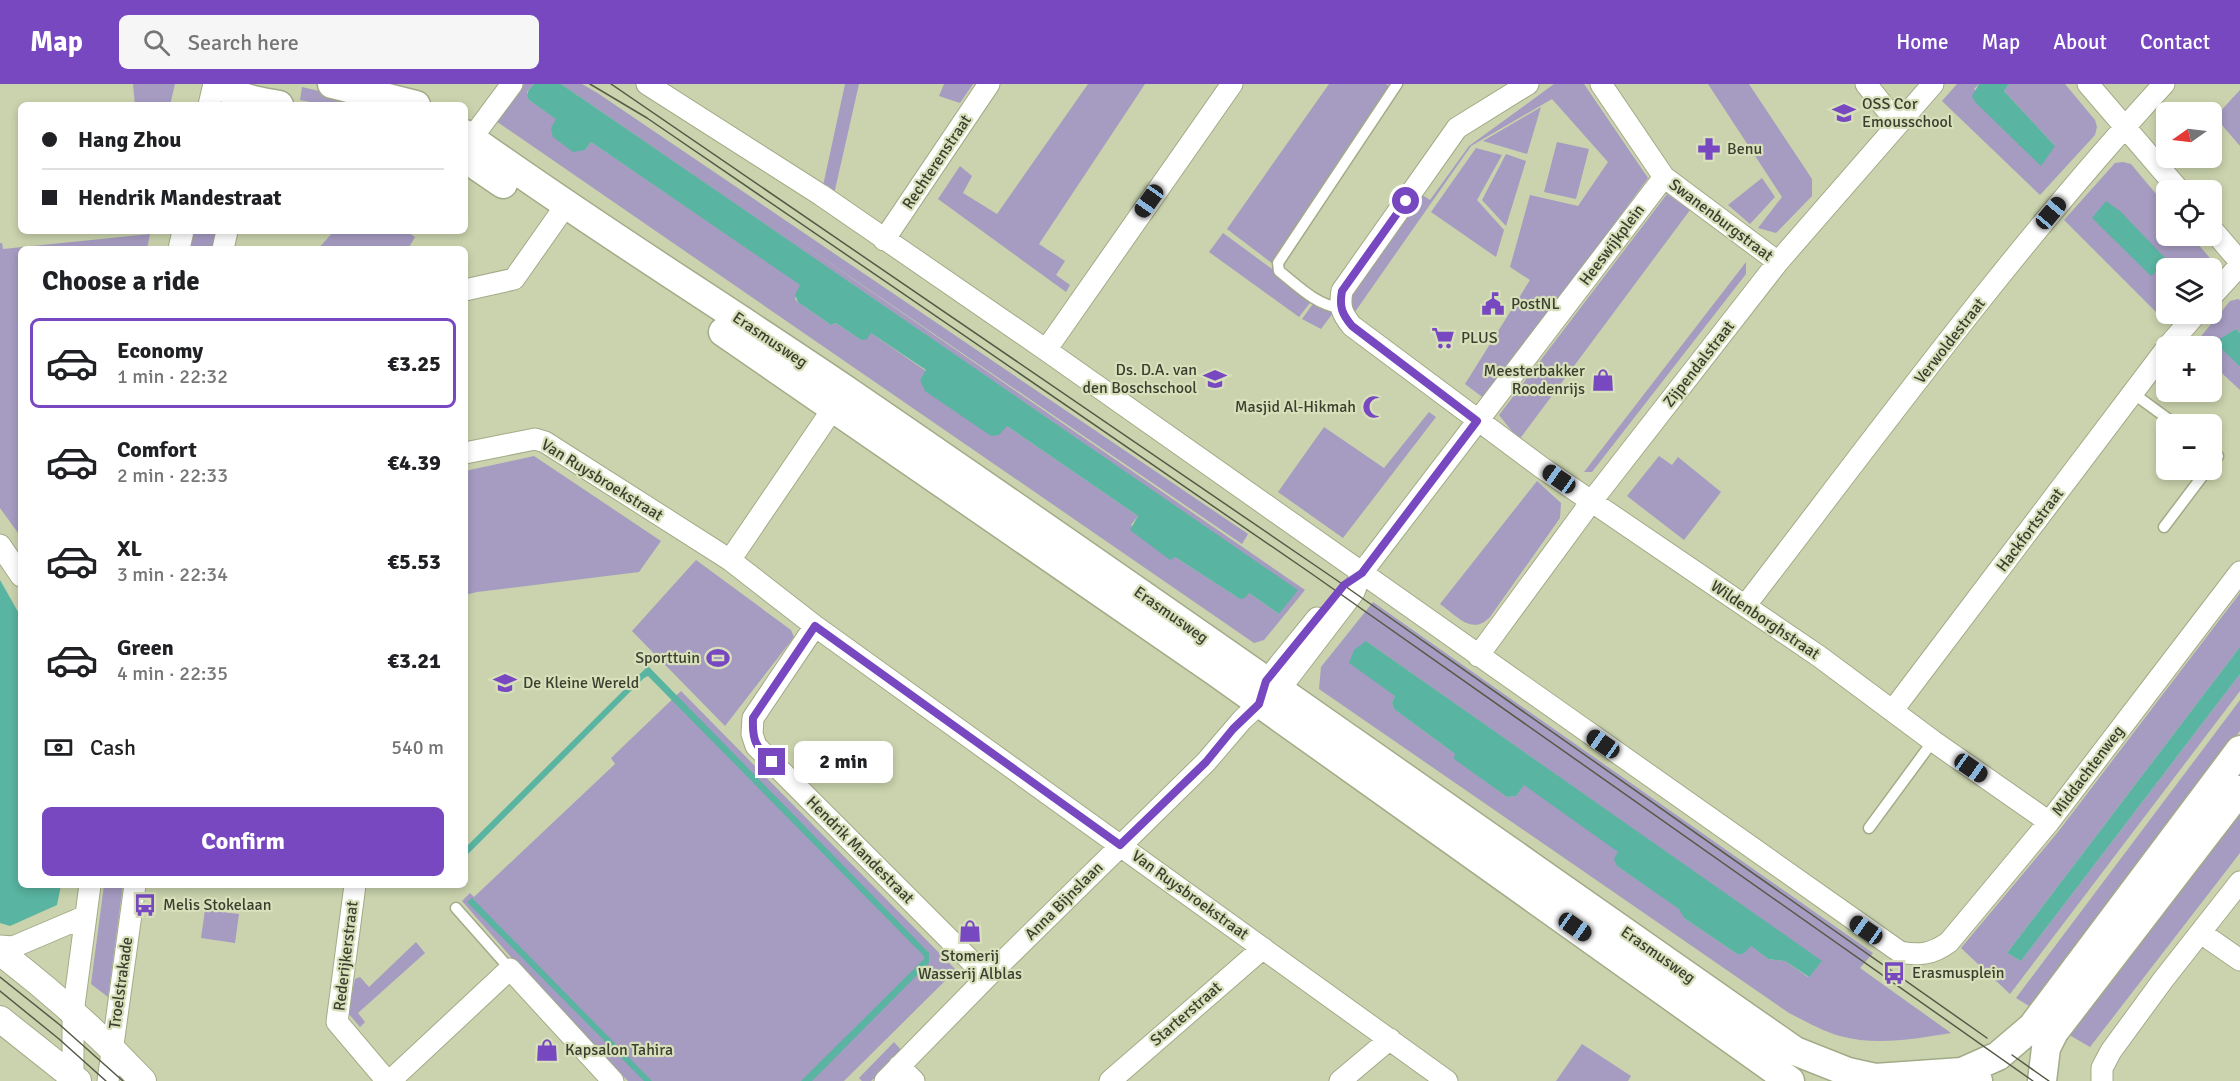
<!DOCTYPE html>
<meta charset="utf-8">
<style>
:root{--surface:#fff;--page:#f6f6f6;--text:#202124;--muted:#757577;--line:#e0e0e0;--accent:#7748c0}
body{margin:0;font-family:Signika,sans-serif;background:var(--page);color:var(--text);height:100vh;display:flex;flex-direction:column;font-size:22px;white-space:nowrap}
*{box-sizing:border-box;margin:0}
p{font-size:20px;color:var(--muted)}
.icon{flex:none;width:33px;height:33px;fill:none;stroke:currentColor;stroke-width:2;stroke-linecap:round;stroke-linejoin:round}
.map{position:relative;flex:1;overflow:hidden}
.drawer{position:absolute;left:18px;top:162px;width:450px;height:642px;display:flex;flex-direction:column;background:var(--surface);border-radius:9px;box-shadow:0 3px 9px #0003}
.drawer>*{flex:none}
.banner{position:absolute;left:18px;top:18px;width:450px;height:132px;border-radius:9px;box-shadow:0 3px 9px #0003;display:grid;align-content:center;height:132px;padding:0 24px;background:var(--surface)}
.needle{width:39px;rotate:256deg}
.buttons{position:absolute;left:2156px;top:18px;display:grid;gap:12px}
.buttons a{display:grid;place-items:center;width:66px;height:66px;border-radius:9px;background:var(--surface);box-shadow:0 3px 9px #0003;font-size:30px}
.end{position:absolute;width:27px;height:27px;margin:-14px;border:8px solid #7748c0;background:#fff;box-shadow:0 0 0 3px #fff}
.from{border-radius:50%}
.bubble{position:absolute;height:42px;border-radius:9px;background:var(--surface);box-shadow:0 3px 9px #0003;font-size:20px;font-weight:800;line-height:42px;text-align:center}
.car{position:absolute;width:18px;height:36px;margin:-18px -9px;border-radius:8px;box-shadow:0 0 4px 2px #0007;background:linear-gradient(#222 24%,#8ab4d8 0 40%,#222 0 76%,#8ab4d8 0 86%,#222 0)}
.banner b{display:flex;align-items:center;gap:21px;height:57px;font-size:22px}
.banner b+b{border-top:2px solid var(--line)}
.banner i{width:15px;height:15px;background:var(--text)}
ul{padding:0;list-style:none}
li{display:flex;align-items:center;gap:18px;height:90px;margin:0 12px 9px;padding:0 12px;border:3px solid transparent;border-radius:9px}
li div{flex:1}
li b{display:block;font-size:22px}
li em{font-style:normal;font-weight:800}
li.active{border-color:var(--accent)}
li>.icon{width:54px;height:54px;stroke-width:1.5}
h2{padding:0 24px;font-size:27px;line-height:72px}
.pay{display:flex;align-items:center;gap:15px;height:66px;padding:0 24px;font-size:22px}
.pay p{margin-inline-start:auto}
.button{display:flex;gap:12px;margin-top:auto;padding:12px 24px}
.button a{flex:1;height:69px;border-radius:9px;background:var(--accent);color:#fff;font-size:24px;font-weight:800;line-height:69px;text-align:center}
header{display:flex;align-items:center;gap:36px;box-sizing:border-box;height:84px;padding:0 30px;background:var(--accent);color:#fff}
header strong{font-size:28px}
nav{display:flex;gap:33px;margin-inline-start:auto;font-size:21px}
.search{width:420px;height:54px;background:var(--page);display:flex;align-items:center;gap:15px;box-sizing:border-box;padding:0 21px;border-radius:9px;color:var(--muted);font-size:22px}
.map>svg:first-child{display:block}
.green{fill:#a69bc1;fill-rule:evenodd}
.water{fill:#59b4a1}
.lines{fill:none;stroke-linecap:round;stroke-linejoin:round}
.service-casing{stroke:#a2ab87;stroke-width:13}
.minor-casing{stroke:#a2ab87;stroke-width:23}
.tertiary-casing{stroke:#a2ab87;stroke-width:28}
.secondary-casing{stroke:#a2ab87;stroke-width:31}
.service{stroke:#fff;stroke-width:10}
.minor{stroke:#fff;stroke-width:21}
.tertiary{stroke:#fff;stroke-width:26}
.secondary{stroke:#fff;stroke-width:28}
.tram{stroke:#555a47;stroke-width:1.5}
.route{stroke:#7748c0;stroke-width:8}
.labels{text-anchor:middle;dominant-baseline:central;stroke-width:4.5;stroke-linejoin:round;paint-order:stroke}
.poi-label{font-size:16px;fill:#3b3f30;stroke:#d7e0ba;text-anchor:start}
.street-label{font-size:16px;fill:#3b3f30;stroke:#d7e0ba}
</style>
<header>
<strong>Map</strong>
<div class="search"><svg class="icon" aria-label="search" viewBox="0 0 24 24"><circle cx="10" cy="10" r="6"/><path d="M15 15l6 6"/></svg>Search here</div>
<nav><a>Home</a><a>Map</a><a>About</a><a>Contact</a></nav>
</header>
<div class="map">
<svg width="2240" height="997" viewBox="0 0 2240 997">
<rect width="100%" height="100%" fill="#cad3ad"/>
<path class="green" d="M 133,0 L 175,0 L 170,21 L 135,21 Z
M 524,0 L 534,0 L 527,8 L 529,16 L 557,35 L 585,66 L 591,58 L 801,201 L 795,215 L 798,218 L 831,241 L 836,239 L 861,256 L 871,249 L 926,287 L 920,296 L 1007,342 L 1138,432 L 1131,441 L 1175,473 L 1240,515 L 1249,509 L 1279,530 L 1297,506 L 561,0 L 582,0 L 599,10 L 1248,450 L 1242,460 L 786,149 L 1305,506 L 1264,556 L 1254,559 L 496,37 Z
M 845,0 L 859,0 L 832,119 L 821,111 Z
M 944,0 L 973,0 L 960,19 L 939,12 Z
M 1088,0 L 1145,0 L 1039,160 L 1065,177 L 1056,191 L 1070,201 L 1066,208 L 938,115 L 960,82 L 972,92 L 963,109 L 997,130 Z
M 1329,0 L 1386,0 L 1390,3 L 1273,180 L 1227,145 Z
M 1554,0 L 1584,0 L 1648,94 L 1485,315 L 1465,300 L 1530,196 L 1510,183 L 1530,111 L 1578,122 L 1608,78 L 1552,15 L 1471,62 L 1350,235 L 1338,221 L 1419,109 L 1430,116 L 1469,62 Z
M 1708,0 L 1749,0 L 1812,95 L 1812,112 L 1776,149 L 1758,144 L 1782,113 Z
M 1957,0 L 1979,0 L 1974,5 L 2055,62 L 2004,7 L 2009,0 L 2065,0 L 2095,36 L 2097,43 L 2095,51 L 2040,111 L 1942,17 Z
M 302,3 L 379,21 L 325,21 L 300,16 Z
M 2240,6 L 2240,62 L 2215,33 Z
M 1541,23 L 1527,70 L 1483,57 Z
M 1557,58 L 1589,65 L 1576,115 L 1544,108 Z
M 1476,64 L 1502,71 L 1477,116 L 1504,146 L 1496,173 L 1431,128 Z
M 1506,70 L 1526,77 L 1506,142 L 1482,116 Z
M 2123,78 L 2131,80 L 2166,122 L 2166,152 L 2191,152 L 2209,173 L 2210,184 L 2166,184 L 2166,230 L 2175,230 L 2167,239 L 2064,136 L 2115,79 Z
M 1762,94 L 1775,113 L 1750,140 L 1728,121 Z
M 1667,110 L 1690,126 L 1519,356 L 1499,331 Z
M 193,147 L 219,147 L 215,165 L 189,165 Z
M 334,147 L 406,147 L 415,153 L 408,165 L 318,165 Z
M 1223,149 L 1313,215 L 1299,233 L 1209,168 Z
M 150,150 L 147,165 L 21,165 L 21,453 L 0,424 L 0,159 L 2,159 L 3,165 Z
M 1746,178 L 1746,190 L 1592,388 L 1584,388 Z
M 2238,215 L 2240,216 L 2240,249 L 2236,245 L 2216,258 L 2240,283 L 2240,306 L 2211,279 L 2211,262 L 2193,262 L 2230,217 Z
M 1315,217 L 1333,229 L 1321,245 L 1302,235 Z
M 1429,328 L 1436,333 L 1343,454 L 1278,408 L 1324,343 L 1384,384 Z
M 534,372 L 661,457 L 639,488 L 477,508 L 465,511 L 465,387 Z
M 1659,372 L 1672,381 L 1678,373 L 1721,408 L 1684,456 L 1627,412 Z
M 1537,397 L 1561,419 L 1560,434 L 1490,533 C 1472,552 1457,532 1440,520 Z
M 696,476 L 791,546 L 794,553 L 725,642 L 632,547 Z
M 2240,509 L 2240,563 L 2007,869 L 2021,877 L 2240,590 L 2240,607 L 2010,910 L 1961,864 L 2058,748 Z
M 1373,518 L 1873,869 L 1860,884 L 1951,949 C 1913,955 1877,962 1840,952 C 1822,947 1805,937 1789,929 L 1319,605 L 1321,583 ZM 1366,557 L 1821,877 L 1821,878 L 1808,893 L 1785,877 L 1768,875 L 1750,861 L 1743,870 L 1737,870 L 1684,834 L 1680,825 L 1617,782 L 1619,768 L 1524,700 L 1516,712 L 1507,713 L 1455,675 L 1455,670 L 1451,667 L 1394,625 L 1392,619 L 1395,612 Z
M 681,607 L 956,886 L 844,997 L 628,997 L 557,926 L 462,817 L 470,809 L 474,813 L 615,680 L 611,674 Z
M 2240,616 L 2240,647 L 2029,922 L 2016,914 Z
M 2240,722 L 2240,769 L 2090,963 L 2066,949 Z
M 104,801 L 123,801 L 108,913 L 91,900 Z
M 205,826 L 239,830 L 235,859 L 201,854 Z
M 416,858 L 425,869 L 358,929 L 365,938 L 360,943 L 348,929 L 355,895 L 360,893 L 369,903 Z
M 894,958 L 902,967 L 871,997 L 862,997 L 859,994 Z
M 1582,960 L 1631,992 L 1628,997 L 1556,997 Z"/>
<path class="water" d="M 534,0 L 561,0 L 1298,506 L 1279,530 L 1249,509 L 1245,514 L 1240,515 L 1175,473 L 1170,476 L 1130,446 L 1138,432 L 1007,342 L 999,351 L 991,352 L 925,307 L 920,296 L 926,286 L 871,249 L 867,255 L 861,256 L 836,239 L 831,241 L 798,218 L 795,211 L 800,201 L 591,58 L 585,66 L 573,68 L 553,53 L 551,44 L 556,35 L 529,16 C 525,9 529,6 534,0 Z
M 1979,0 L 2009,0 L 2004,7 L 2055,62 L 2041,82 L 1975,18 L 1972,12 Z
M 2106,117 L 2120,127 L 2168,177 L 2151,192 L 2092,134 Z
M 2236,245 L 2240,249 L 2240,283 L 2215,258 Z
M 0,496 L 21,533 L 21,801 L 61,801 L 57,821 L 10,842 L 0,839 Z
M 1366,557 L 1822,877 L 1809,893 L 1785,877 L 1768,875 L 1751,862 L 1743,870 L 1737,870 L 1684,834 L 1679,825 L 1617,782 L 1614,775 L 1618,768 L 1524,701 L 1516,712 L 1507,713 L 1454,675 L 1455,670 L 1451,667 L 1394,625 L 1392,619 L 1395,612 L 1349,579 L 1354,566 Z
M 2240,563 L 2240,590 L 2021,877 L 2007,869 Z
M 648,582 L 929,869 L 929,879 L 812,997 L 801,997 L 924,875 L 924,872 L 648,592 L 644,594 L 465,773 L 465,764 Z
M 472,814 L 652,997 L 644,997 L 467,818 Z"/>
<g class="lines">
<g class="service-casing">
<path id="service" d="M 1340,224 C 1316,221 1298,202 1279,187 L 1278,179 L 1397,0
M 2134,310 L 2175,340
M 2211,367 L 2218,372 L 2211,381
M 2164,443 L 2207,386
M 1869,744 L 1933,657
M 456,824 L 510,885"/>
</g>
<g class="minor-casing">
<path id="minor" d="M 647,0 L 821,111 L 1046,266 L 1900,868 C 1919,872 1933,870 1949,858 L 2049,738 L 2240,488
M 1528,0 L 1457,44 L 1342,207 C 1339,223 1342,230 1352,242 L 1541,383 L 1820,573 L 1933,657 L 2049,738
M 1866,0 L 1898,40
M 2088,0 L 2179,106
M 209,21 L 214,0
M 465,63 L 512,0
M 1664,93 L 1778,178
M 2211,144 L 2240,178
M 884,156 L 989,0
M 179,165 L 183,147
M 223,165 L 227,147
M 465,206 L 514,195 L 566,121
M 2211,213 L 2240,181
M 2168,262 L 2196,230
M 1046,266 L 1232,0
M 465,369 L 535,355 L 545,358 L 730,476 L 815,542 L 1447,997
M 0,461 L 21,492
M 730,476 L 834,323
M 1745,522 C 1881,345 2013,164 2164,0
M 815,542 L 753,634 L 752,650 L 756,662 L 987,893
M 1478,572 L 1591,418 L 1778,178 L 1933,0
M 1262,610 L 1266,597 L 1317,534
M 1893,626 L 2166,265
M 355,801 L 337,938 L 387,997
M 2201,849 L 2240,876
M 0,862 L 13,863 L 86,832
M 899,982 L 914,997
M 73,997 L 73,929 L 90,801
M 108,997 L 135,801
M 390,997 L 510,885 L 613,997
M 885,997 L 987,893 L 1206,678 L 1242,636 L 1259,620 L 1279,606 L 1354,508 L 1361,489 L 1370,478 L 1664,93 L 1601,0
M 1110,997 L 1263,864
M 1340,997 L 1390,955
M 2102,997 L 2102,984 L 2111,967 L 2163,896 L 2240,798"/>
</g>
<g class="tertiary-casing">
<path id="tertiary" d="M 0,868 C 51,907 99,950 143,997
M 0,935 L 78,997"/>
</g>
<g class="secondary-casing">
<path id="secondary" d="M 221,0 C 238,15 257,17 279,21
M 332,0 L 416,21
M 465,50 C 590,140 721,221 849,308 C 1166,525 1480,747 1795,967 L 1848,988 L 1875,994
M 465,74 L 503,100
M 723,248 L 1216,588 L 1790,997
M 1962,988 L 1998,972 L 2032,943 L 2240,666
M 1872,997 L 1875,994 L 1962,988 L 1978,997
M 2042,997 L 2046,964 L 2054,948 L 2240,706"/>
</g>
<use href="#service" class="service"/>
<use href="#minor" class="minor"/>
<use href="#tertiary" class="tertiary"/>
<use href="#secondary" class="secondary"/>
<path class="tram" d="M 590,0 L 647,34 L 1312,490 L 2033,997
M 611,0 L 1335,495 L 1987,954
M 0,893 L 60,941 L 123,997
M 0,907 L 59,955 L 106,997
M 2012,971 L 2049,997"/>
</g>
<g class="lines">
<path class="route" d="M 772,678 C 756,662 752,658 753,634 L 815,542 L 1120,761 L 1206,678 L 1233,645 L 1259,620 L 1266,597 L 1344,501 L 1362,489 L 1477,337 L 1352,242 C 1342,230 1339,223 1342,207 L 1406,117"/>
</g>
<defs>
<g id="school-bare" transform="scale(1.8)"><path d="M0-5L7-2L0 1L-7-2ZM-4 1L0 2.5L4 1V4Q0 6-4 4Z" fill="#7748c0" stroke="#d7e0ba" stroke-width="2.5" paint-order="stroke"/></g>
<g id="pharmacy-bare" transform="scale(1.8)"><path d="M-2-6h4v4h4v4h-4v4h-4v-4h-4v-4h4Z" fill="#7748c0" stroke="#d7e0ba" stroke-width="2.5" paint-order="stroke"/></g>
<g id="civic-bare" transform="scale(1.8)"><path d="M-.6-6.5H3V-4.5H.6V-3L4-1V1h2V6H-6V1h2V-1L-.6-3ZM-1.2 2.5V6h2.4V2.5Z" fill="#7748c0" stroke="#d7e0ba" stroke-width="2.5" paint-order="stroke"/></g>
<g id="supermarket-bare" transform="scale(1.8)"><path d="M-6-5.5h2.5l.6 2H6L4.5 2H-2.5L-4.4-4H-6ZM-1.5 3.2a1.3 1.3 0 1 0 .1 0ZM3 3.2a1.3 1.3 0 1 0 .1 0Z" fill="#7748c0" stroke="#d7e0ba" stroke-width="2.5" paint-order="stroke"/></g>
<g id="shop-bare" transform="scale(1.8)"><path d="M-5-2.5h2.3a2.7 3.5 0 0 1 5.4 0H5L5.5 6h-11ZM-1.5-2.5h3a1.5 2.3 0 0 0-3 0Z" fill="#7748c0" stroke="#d7e0ba" stroke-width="2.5" paint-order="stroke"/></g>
<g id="mosque-bare" transform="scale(1.8)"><path d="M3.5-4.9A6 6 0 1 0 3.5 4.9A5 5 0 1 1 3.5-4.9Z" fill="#7748c0" stroke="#d7e0ba" stroke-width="2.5" paint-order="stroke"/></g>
<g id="stadium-bare" transform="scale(1.8)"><path d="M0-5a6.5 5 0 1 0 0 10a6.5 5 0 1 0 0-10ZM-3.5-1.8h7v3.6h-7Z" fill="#7748c0" stroke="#d7e0ba" stroke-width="2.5" paint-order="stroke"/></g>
<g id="bus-bare" transform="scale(1.8)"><path d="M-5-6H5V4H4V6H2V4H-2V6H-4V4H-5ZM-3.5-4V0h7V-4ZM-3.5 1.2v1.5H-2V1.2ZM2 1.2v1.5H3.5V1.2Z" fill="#7748c0" stroke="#d7e0ba" stroke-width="2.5" paint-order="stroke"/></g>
</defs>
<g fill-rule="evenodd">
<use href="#school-bare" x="1844" y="29"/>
<use href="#pharmacy-bare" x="1709" y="65"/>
<use href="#civic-bare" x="1493" y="220"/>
<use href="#supermarket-bare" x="1443" y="254"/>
<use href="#school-bare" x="1215" y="295"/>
<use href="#shop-bare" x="1603" y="296"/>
<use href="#mosque-bare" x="1374" y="323"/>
<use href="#stadium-bare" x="718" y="574"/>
<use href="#school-bare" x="505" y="599"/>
<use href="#bus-bare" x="145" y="821"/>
<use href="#shop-bare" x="970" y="847"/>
<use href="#bus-bare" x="1894" y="889"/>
<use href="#shop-bare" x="547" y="966"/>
</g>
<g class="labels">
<g class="poi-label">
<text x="1862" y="20">OSS Cor<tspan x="1862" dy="18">Emousschool</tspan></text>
<text x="1727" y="65">Benu</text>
<text x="1511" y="220">PostNL</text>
<text x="1461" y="254">PLUS</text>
<text x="1197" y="286" text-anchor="end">Ds. D.A. van<tspan x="1197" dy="18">den Boschschool</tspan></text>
<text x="1585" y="287" text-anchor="end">Meesterbakker<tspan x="1585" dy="18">Roodenrijs</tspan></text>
<text x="1356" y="323" text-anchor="end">Masjid Al-Hikmah</text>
<text x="700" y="574" text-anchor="end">Sporttuin</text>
<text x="523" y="599">De Kleine Wereld</text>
<text x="163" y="821">Melis Stokelaan</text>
<text x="970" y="872" text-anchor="middle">Stomerij<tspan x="970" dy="18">Wasserij Alblas</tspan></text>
<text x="1912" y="889">Erasmusplein</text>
<text x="565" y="966">Kapsalon Tahira</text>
</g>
<g class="street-label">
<text transform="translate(937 78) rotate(-56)">Rechterenstraat</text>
<text transform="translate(1721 136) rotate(37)">Swanenburgstraat</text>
<text transform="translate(1612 161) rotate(-53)">Heeswijkplein</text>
<text transform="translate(770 256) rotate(34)">Erasmusweg</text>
<text transform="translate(1950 257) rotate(-52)">Verwoldestraat</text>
<text transform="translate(1699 280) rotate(-52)">Zijpendalstraat</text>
<text transform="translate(602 396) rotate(32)">Van Ruysbroekstraat</text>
<text transform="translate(2030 446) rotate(-53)">Hackfortstraat</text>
<text transform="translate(1171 531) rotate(35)">Erasmusweg</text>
<text transform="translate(1765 536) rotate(34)">Wildenborghstraat</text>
<text transform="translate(2088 687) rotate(-53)">Middachtenweg</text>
<text transform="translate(860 766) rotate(45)">Hendrik Mandestraat</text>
<text transform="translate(1190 811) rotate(36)">Van Ruysbroekstraat</text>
<text transform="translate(1064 817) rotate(-45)">Anna Bijnslaan</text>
<text transform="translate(1658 871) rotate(35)">Erasmusweg</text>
<text transform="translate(346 872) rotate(-83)">Rederijkerstraat</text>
<text transform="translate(121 899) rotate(-82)">Troelstrakade</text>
<text transform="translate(1186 930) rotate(-41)">Starterstraat</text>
</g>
</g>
</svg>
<div class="buttons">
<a><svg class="needle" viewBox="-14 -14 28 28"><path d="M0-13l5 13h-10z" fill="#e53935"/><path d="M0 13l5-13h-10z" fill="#757577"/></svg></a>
<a><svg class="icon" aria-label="locate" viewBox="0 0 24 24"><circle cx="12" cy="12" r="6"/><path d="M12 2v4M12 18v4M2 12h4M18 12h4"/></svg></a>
<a><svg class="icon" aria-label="layers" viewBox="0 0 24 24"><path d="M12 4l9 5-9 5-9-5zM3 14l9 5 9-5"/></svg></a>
<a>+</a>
<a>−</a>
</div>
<i class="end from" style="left:1406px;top:117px"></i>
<i class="end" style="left:772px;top:678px"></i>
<div class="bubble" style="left:794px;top:657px;width:99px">2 min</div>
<i class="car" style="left:1149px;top:117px;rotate:215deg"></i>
<i class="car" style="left:2051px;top:129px;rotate:40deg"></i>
<i class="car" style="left:1559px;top:395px;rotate:305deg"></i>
<i class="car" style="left:1603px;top:660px;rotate:305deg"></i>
<i class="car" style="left:1971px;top:684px;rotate:125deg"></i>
<i class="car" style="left:1575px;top:843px;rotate:125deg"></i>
<i class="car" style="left:1866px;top:846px;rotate:305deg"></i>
<div class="banner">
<b><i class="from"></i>Hang Zhou</b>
<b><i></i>Hendrik Mandestraat</b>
</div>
<section class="drawer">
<h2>Choose a ride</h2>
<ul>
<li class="active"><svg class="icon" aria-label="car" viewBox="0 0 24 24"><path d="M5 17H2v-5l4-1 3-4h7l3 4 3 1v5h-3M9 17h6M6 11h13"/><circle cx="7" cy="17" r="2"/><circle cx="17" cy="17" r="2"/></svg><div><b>Economy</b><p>1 min · 22:32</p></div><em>€3.25</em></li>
<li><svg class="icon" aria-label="car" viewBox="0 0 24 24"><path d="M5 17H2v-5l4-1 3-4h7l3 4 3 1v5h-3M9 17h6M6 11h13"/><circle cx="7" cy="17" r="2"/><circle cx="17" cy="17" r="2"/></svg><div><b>Comfort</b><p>2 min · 22:33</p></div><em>€4.39</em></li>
<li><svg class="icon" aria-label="car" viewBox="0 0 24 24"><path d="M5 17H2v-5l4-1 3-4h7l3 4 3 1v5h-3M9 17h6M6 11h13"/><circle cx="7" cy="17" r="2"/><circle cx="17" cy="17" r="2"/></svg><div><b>XL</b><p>3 min · 22:34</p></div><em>€5.53</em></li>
<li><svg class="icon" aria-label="car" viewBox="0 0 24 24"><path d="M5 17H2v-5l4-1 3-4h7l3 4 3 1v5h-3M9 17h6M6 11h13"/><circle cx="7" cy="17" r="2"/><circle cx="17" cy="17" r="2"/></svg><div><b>Green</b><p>4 min · 22:35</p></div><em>€3.21</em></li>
</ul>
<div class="pay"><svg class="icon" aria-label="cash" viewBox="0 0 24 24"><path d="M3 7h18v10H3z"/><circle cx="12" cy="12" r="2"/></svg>Cash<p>540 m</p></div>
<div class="button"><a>Confirm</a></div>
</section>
</div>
